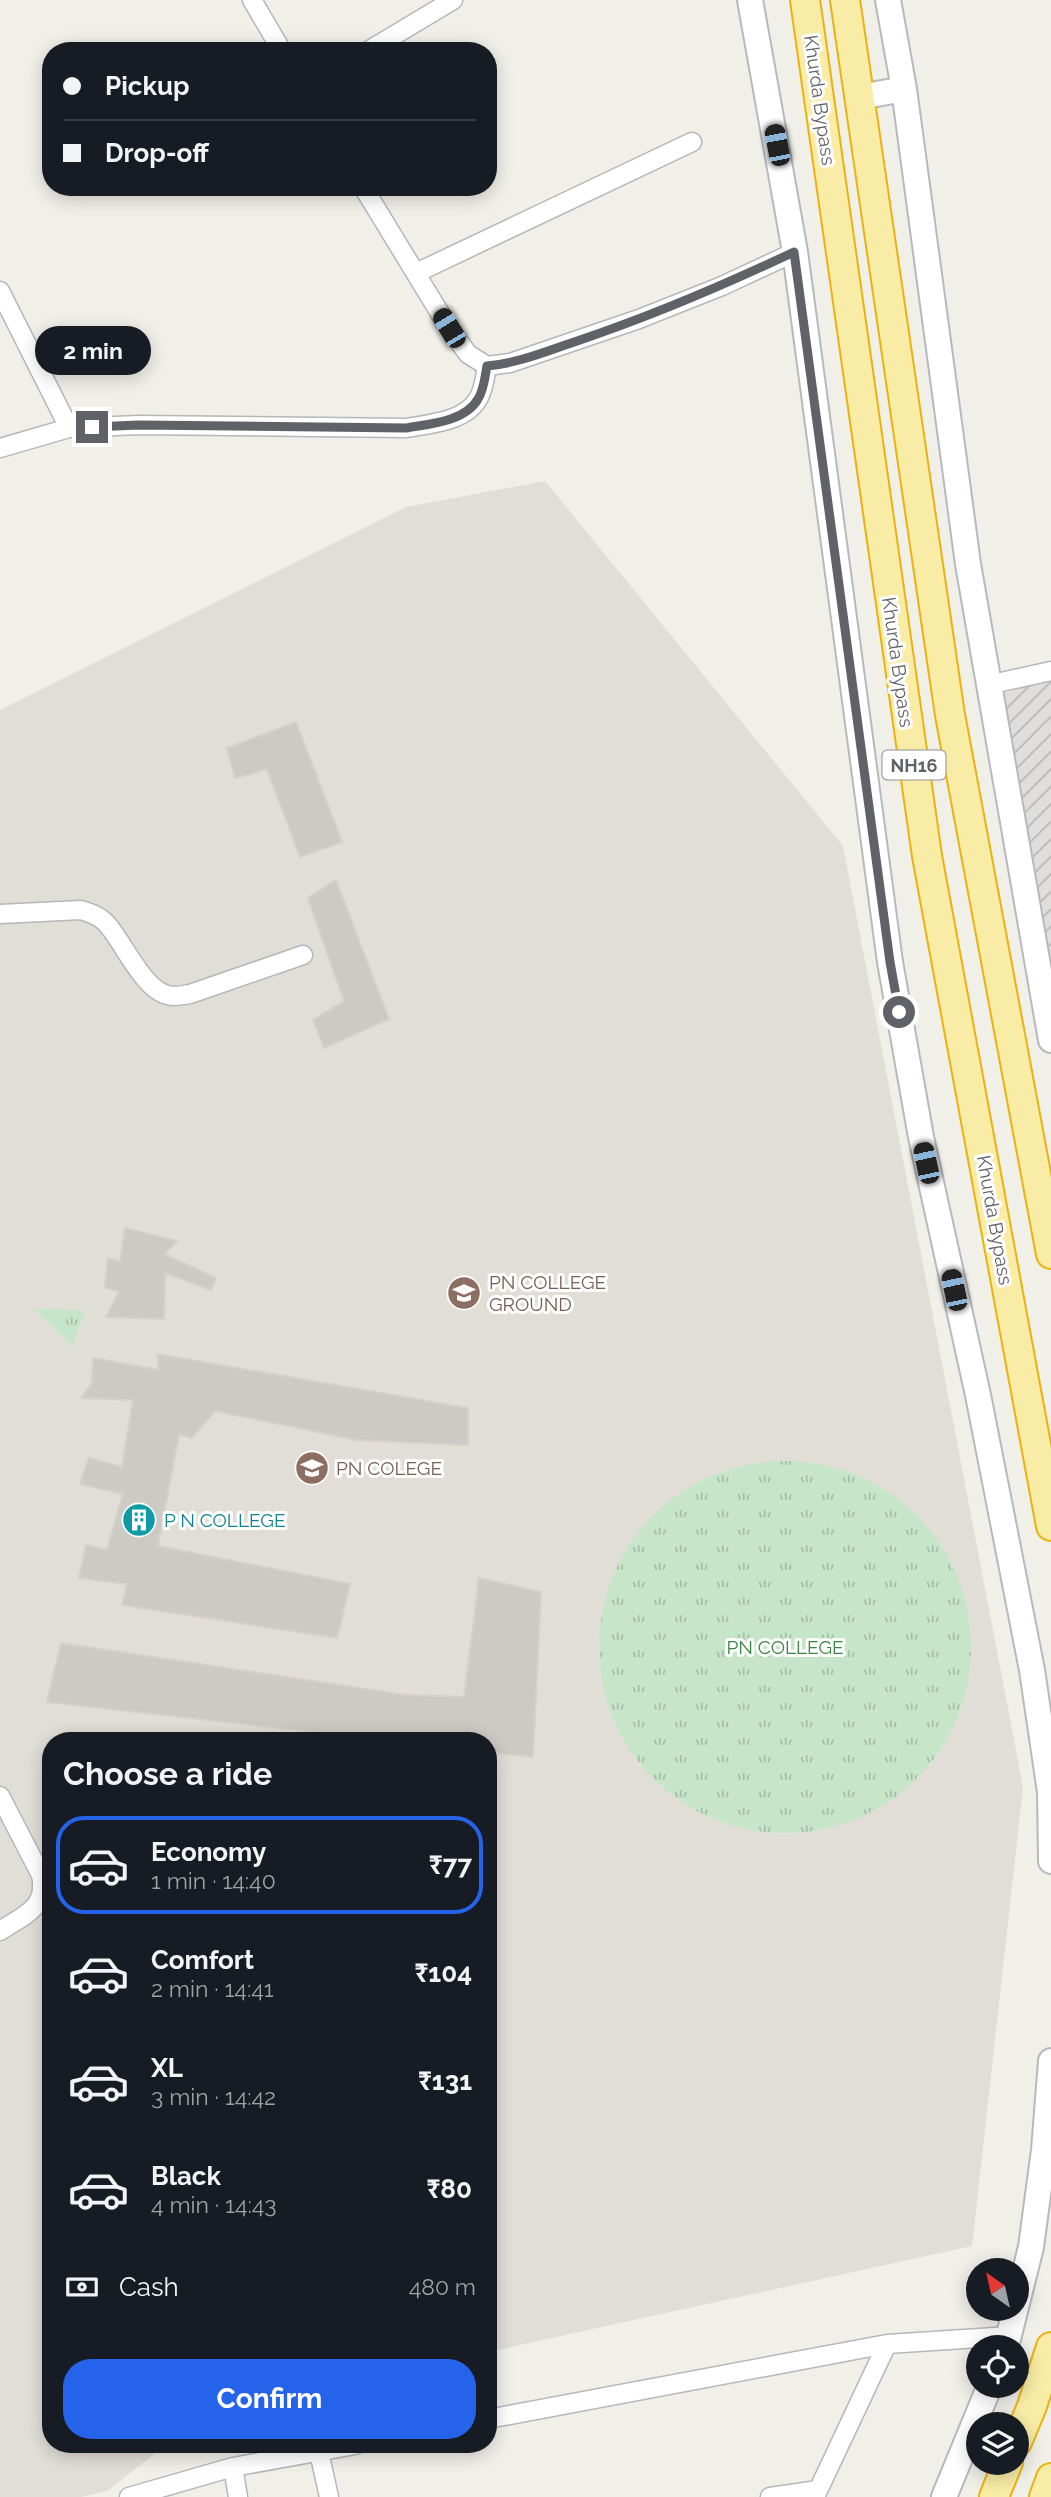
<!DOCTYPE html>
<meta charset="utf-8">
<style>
:root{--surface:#171b24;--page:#20242c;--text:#f1f3f6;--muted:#9ea1a6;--line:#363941;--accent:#2563eb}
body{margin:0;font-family:Raleway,sans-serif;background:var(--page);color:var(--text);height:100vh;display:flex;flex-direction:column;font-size:26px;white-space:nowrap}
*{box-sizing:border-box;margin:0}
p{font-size:23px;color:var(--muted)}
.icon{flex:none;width:38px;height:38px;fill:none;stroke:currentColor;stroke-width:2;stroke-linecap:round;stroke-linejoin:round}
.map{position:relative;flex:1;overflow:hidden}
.side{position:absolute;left:42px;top:1732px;width:455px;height:721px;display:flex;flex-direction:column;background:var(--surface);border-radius:28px;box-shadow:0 4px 18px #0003}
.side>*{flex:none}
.top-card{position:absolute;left:42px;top:42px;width:455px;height:154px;border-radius:28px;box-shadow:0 4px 18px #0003;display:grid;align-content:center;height:154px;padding:0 21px;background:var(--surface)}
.needle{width:46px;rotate:326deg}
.buttons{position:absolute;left:966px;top:2258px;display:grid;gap:14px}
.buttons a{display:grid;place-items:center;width:63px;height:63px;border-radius:50%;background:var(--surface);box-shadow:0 4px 18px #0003;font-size:35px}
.end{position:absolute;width:32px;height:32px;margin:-16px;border:9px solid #5f6267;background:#fff;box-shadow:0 0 0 4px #fff}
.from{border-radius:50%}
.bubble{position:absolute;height:49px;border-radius:24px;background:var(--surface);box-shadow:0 4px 18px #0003;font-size:23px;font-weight:700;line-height:49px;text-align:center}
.car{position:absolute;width:21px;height:42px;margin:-21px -10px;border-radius:9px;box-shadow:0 0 5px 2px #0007;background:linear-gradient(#222 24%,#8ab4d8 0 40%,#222 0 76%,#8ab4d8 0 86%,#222 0)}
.top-card b{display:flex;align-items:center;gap:24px;height:66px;font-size:26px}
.top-card b+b{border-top:2px solid var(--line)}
.top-card i{width:18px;height:18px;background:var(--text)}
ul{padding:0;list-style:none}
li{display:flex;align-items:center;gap:21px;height:98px;margin:0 14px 10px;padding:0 7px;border:4px solid transparent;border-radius:28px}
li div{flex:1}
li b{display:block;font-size:26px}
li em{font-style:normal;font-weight:700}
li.selected{border-color:var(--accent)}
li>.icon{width:63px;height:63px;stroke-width:1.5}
h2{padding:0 21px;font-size:32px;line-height:84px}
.pay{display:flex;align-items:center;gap:18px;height:77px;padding:0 21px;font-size:26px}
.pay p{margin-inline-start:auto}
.primary-button{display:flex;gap:14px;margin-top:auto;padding:14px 21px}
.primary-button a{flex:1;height:80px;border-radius:28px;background:var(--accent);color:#fff;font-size:28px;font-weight:700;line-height:80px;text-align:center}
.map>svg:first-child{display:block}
.industrial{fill:url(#industrial-furrows)}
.education{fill:#e0ded6}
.grass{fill:url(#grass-tufts)}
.building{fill:#cccac4;stroke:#d5d1c7;stroke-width:2}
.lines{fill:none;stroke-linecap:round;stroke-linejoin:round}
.minor-casing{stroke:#b5b7bb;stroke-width:21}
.secondary-casing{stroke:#b6b9be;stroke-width:28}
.trunk-casing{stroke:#eab30f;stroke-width:32}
.minor{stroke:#fff;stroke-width:18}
.secondary{stroke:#fff;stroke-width:24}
.trunk{stroke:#f8eca6;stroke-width:28}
.route{stroke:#5f6267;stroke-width:9}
.labels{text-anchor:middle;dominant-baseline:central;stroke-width:6;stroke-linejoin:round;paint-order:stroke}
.shield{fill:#fff;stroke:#8f9195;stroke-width:2}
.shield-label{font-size:18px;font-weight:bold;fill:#5f6267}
.street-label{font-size:19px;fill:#5f6267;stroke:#fff}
.education-label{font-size:19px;fill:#785e54;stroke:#fff;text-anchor:start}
.culture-label{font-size:19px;fill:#0d838f;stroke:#fff;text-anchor:start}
.park-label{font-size:19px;fill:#3b8342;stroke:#fff}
</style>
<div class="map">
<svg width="1051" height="2497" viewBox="0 0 1051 2497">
<defs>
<pattern id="industrial-furrows" width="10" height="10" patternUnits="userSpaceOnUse" patternTransform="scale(1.75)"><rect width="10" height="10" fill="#dfdeda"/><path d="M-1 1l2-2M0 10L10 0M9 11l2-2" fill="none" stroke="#b8b7b5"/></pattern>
<pattern id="grass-tufts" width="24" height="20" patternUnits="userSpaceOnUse" patternTransform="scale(1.75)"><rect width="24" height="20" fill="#c7e6c9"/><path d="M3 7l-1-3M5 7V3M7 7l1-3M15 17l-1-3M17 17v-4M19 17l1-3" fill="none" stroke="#a5bea7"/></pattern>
</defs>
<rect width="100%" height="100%" fill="#f0efe8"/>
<path class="industrial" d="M 1051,676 L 1051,979 L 985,701 Z"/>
<path class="education" d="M 545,481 L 843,846 L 1023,1787 L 972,2246 L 488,2352 L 488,1741 L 51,1741 L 51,2445 L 166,2445 L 107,2491 L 81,2497 L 0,2497 L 0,710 L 406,507 Z"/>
<path class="grass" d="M 34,1308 L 85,1311 L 72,1347 Z
M599 1647a186 186 0 1 1 372 0a186 186 0 1 1-372 0Z"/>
<path class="building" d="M 296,722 L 342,842 L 300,857 L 267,769 L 235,778 L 227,748 Z
M 336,880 L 389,1019 L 324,1048 L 313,1020 L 344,1001 L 308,898 Z
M 125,1228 L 177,1241 L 164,1254 L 216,1278 L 211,1290 L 165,1273 L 164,1319 L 106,1317 L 119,1292 L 105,1287 L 108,1258 L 120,1262 Z
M 157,1354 L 468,1408 L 468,1445 L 357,1440 L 215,1411 L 192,1438 L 179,1434 L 158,1546 L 350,1584 L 337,1638 L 122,1605 L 127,1584 L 79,1578 L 86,1545 L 107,1550 L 123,1494 L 80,1484 L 89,1458 L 122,1467 L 133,1400 L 81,1398 L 92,1383 L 93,1358 L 159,1370 Z
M 479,1578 L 541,1592 L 533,1757 L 488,1752 L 488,1741 L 394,1741 L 47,1702 L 61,1643 L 406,1695 L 464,1697 Z"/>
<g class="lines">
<g class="minor-casing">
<path id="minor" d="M 252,0 L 282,51
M 368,51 L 453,0
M 363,187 L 449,328 L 468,354 L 487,366 L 510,363 L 639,319 L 722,286 L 795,252
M 416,273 L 692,142
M 0,291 L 69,428
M 0,448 L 69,428 L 139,425 L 406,428 C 428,424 465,422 478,399 C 484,390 485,376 487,366
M 988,685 L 1051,671
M 0,914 L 81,910 C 90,913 98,915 105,922 C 124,941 144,995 173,996 C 178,996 184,995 190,994 L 303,955
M 0,1796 L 41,1875 C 48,1908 24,1915 0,1931
M 488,2419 L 887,2344 L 1010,2336
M 319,2452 L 329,2497
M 233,2467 L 238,2497
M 129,2497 L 233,2467 L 355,2445
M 770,2497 L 818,2490
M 815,2497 L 887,2344"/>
</g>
<g class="secondary-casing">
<path id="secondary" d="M 750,0 L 795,252 L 890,962 L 921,1137 L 978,1395 L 1032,1670 L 1050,1792 L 1051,1861
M 888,0 L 904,89 L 968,564 L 1051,1040
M 860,97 L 904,89
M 1006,2347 L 1031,2247 L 1044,2150 L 1051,2061
M 944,2497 L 990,2385"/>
</g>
<g class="trunk-casing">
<path id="trunk" d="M 805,0 L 927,856 L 1051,1526
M 845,0 L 950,715 L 1051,1254
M 1017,2442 L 1032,2406 L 1051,2347
M 994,2497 L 1008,2462
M 1044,2497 L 1051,2478"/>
</g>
<use href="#minor" class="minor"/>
<use href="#secondary" class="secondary"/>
<use href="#trunk" class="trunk"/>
</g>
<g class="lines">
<path class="route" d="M 92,427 L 139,425 L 406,428 C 428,424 465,422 478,399 C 484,390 485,376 487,366 C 520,363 549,350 580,340 C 654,315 724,285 794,252 L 890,962 L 899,1012"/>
</g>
<defs>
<g id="university-disc" transform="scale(1.75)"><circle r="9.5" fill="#8d6e63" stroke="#fff"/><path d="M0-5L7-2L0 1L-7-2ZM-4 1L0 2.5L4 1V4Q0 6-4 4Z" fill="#fff"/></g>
<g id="building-disc" transform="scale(1.75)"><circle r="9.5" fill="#0f9aa8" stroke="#fff"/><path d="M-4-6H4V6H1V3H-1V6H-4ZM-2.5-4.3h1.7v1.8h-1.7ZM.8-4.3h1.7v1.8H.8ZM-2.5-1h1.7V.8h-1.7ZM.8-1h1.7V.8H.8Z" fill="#fff"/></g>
</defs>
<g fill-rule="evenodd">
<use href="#university-disc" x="464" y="1293"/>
<use href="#university-disc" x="312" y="1468"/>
<use href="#building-disc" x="139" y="1520"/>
</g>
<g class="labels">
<rect class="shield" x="882.5" y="750.5" width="63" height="29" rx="5"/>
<g class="shield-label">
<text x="914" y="765">NH16</text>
</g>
<g class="street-label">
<text transform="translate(820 100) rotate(82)">Khurda Bypass</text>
<text transform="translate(898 662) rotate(82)">Khurda Bypass</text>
<text transform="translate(995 1220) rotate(80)">Khurda Bypass</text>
</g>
<g class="education-label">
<text x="489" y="1282">PN COLLEGE<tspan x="489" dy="22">GROUND</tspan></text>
<text x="336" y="1468">PN COLEGE</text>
</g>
<g class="culture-label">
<text x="164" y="1520">P N COLLEGE</text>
</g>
<g class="park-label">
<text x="785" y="1647">PN COLLEGE</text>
</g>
</g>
</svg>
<div class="buttons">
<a><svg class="needle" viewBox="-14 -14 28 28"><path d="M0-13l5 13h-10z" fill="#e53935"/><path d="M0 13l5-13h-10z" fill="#9ea1a6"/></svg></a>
<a><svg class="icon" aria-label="locate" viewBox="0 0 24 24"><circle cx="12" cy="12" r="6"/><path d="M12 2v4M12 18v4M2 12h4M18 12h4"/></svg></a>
<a><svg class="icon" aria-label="layers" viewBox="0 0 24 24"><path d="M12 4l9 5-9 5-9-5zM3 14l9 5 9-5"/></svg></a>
</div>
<i class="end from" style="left:899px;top:1012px"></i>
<i class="end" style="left:92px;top:427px"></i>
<div class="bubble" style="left:35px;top:326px;width:116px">2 min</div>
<i class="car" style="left:777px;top:145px;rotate:349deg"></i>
<i class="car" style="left:449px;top:328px;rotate:329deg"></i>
<i class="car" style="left:926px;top:1163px;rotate:348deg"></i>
<i class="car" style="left:954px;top:1290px;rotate:348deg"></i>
<div class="top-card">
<b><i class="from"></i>Pickup</b>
<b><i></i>Drop-off</b>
</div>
<section class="side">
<h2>Choose a ride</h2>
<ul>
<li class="selected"><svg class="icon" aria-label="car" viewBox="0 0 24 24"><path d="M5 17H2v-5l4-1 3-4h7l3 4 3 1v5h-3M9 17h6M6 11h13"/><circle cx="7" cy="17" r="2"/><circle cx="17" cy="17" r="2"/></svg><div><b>Economy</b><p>1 min · 14:40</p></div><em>₹77</em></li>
<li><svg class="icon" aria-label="car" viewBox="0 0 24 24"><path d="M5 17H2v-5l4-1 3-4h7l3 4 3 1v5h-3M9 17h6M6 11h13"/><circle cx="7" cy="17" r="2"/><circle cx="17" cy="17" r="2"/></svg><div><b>Comfort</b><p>2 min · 14:41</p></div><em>₹104</em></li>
<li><svg class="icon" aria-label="car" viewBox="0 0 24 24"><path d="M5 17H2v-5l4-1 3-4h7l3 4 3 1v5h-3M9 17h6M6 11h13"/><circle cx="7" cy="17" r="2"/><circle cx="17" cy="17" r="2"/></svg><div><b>XL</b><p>3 min · 14:42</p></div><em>₹131</em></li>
<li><svg class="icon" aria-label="car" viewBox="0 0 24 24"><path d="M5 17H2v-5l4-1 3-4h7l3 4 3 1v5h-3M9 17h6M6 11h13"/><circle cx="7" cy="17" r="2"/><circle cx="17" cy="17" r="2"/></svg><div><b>Black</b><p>4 min · 14:43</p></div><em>₹80</em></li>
</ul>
<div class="pay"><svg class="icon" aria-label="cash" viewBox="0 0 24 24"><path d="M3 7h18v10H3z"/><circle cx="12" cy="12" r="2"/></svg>Cash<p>480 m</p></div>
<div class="primary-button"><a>Confirm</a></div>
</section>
</div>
